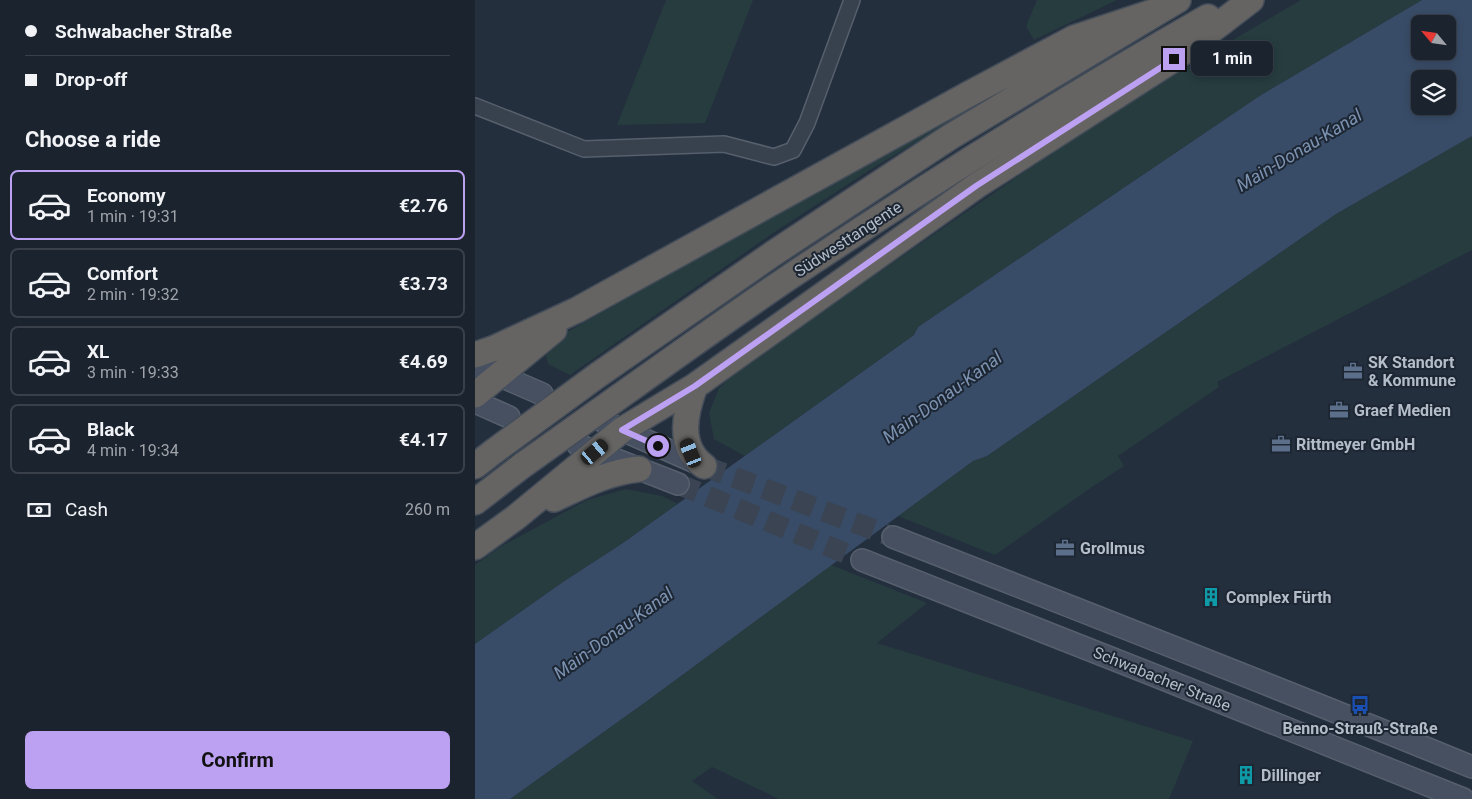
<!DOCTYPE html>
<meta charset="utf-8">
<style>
:root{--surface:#1b232e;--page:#282f3a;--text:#f1f3f6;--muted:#a0a4aa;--line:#39404a;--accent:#bca0f2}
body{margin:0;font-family:Roboto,sans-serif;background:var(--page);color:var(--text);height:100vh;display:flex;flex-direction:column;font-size:19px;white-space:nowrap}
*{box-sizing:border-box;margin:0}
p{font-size:16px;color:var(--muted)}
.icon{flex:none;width:28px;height:28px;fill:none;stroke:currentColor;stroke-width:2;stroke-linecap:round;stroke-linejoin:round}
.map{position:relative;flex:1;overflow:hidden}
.panel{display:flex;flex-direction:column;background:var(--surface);width:475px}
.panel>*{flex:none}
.hud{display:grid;align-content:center;height:110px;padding:0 25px;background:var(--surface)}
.needle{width:32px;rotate:299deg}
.controls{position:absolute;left:936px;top:15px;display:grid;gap:10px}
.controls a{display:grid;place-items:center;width:45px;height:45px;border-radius:8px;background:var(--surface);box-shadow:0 2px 8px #0003,0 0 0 1px var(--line);font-size:25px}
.end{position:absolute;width:22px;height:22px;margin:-11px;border:6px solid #bca0f2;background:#111;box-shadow:0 0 0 2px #111}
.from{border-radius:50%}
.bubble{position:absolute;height:35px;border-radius:8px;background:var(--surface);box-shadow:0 2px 8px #0003,0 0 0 1px var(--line);font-size:16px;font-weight:700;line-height:35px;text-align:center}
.car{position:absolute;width:15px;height:30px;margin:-15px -8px;border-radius:6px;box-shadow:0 0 4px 1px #0007;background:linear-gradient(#222 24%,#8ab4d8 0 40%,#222 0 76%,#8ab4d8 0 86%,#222 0)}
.hud b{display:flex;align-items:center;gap:18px;height:48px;font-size:19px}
.hud b+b{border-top:1px solid var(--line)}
.hud i{width:12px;height:12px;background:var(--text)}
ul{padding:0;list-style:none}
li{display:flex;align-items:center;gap:15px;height:70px;margin:0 10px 8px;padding:0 15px;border:2px solid var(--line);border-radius:8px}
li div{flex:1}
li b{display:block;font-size:19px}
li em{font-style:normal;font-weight:700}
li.current{border-color:var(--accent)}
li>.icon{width:45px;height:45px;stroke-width:1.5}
h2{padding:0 25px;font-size:22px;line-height:60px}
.pay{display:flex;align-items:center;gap:12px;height:55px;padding:0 25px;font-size:19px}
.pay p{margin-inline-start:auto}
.primary-button{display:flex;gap:10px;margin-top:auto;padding:10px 25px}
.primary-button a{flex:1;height:58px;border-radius:8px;background:var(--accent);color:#111;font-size:20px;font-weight:700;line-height:58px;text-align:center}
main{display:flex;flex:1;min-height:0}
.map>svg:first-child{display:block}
.green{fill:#263c3f}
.water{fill:#394c67;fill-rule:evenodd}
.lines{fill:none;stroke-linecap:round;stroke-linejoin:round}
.secondary-tunnel{stroke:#3a4453;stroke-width:21;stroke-dasharray:21 11;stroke-linecap:butt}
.minor-casing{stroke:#565f6c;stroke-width:18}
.secondary-casing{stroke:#565f6c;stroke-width:24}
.trunk-casing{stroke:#434c59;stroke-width:28}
.minor{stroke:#38414e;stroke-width:15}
.secondary{stroke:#465061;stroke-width:21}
.trunk{stroke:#656462;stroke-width:25}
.trunk-bridge-casing{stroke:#434c59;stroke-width:28;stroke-linecap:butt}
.trunk-bridge{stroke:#656462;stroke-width:25}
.route{stroke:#bca0f2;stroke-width:6}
.labels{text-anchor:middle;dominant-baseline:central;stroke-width:4;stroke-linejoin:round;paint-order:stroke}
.street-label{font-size:16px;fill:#b4bcc9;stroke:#1d2633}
.poi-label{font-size:16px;font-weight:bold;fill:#b4bcc9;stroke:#1d2633;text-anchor:start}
.water-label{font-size:18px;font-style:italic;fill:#7c92b1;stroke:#1d2633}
</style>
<main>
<section class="panel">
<div class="hud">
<b><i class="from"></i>Schwabacher Straße</b>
<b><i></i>Drop-off</b>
</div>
<h2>Choose a ride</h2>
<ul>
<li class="current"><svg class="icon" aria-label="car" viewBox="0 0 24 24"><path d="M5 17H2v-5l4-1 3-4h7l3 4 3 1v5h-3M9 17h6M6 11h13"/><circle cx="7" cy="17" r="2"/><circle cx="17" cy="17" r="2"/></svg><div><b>Economy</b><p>1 min · 19:31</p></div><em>€2.76</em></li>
<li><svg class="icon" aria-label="car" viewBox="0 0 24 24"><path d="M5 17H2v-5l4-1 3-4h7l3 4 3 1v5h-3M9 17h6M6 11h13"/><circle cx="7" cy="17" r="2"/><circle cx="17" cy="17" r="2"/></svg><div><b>Comfort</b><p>2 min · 19:32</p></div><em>€3.73</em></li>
<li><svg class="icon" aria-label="car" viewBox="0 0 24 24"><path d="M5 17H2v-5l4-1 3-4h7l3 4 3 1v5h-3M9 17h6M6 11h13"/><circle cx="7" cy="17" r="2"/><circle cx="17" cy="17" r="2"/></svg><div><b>XL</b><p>3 min · 19:33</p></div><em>€4.69</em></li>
<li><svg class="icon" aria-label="car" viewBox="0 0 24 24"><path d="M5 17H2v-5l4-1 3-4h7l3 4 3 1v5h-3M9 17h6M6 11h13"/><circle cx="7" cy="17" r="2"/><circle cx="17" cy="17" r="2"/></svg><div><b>Black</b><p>4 min · 19:34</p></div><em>€4.17</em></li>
</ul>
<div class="pay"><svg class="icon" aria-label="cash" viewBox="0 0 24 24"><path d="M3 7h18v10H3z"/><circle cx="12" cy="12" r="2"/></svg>Cash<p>260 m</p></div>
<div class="primary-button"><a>Confirm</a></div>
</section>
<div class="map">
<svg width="997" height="799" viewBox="0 0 997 799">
<rect width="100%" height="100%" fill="#242f3e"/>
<path class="green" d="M 191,0 L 278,0 L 230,123 L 142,125 Z
M 562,0 L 642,0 L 559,40 L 551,26 Z
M 826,0 L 947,0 L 786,95 L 443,327 L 439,335 L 270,456 L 239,439 L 234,413 L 244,388 L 264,369 L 607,132 L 734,54 Z
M 532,82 L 535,86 L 398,168 L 298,233 L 95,375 L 73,364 L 71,355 L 80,343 L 94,331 Z
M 997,136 L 997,250 L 742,382 L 744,387 L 643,456 L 649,466 L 617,487 L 520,555 L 423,516 L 498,461 L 512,456 L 861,214 Z
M 151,489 L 187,496 L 203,504 L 148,543 L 88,582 L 0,644 L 0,565 L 25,547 L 112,500 Z
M 356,565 L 452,603 L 402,643 L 718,741 L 694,799 L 304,799 L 237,767 L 217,781 L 243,799 L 35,799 L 172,701 Z"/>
<path class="water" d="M 947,0 L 997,0 L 997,136 L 861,214 L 512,456 L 498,461 L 172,701 L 35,799 L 0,799 L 0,644 L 88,582 L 148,543 L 439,335 L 443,327 L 786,95 ZM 945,24 L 972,24 L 972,51 L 945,51 ZM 945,79 L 972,79 L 972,106 L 945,106 Z"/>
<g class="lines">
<path class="secondary-tunnel" d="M 229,466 L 418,537
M 203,484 L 387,560"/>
<g class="minor-casing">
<path id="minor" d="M 0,106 L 109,149 L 249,144 L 299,157 L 318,150 L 332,123 L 377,0"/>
</g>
<g class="secondary-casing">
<path id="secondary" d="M 0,365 L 67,394
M 0,402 L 34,417
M 129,422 L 229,466
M 103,445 L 203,484
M 418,537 C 612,613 805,688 997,767
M 387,560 L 676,674 L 988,799"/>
</g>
<g class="trunk-casing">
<path id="trunk" d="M 0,355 L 20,348 L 102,310 L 494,94 L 599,38 L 687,9
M 123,375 L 299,253 L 475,137 L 703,0
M 220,386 C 210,413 202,446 229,466
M 155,389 C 208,351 261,313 316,276 C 452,185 590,98 733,17
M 0,395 L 79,330
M 0,466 L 18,452
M 79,499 C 107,486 133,472 164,469
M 0,502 L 48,465
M 0,547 L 40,518 L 147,430 L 220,386 L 501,186 L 699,59 L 776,0"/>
</g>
<use href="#minor" class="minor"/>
<use href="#secondary" class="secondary"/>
<use href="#trunk" class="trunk"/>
<g class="trunk-bridge-casing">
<path id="trunk-bridge" d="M 18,452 L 123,375
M 48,465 L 155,389"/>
</g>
<use href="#trunk-bridge" class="trunk-bridge"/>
</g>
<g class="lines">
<path class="route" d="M 183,446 L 147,430 L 220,386 L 501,186 L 699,59"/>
</g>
<defs>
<g id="office-bare" transform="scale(1.5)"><path d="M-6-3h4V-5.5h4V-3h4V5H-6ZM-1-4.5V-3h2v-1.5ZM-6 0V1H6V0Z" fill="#5c6f8a" stroke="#1d2633" stroke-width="2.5" paint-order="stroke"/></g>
<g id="building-bare" transform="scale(1.5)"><path d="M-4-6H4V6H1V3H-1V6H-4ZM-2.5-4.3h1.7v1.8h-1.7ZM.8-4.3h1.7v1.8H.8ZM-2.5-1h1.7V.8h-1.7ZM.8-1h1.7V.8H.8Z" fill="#0f9aa8" stroke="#1d2633" stroke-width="2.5" paint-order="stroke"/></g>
<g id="bus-bare" transform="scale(1.5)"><path d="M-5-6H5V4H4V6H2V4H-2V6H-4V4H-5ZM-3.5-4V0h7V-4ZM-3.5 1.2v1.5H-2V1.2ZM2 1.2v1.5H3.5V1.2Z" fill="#1a4fb4" stroke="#1d2633" stroke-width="2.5" paint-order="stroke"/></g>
</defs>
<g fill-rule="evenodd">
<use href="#office-bare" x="878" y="371"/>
<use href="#office-bare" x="864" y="410"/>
<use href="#office-bare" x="806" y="444"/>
<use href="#office-bare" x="590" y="548"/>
<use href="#building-bare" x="736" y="597"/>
<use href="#bus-bare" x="885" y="705"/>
<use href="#building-bare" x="771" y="775"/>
</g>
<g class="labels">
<g class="street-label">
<text transform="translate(373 239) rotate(-33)">Südwesttangente</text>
<text transform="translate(687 679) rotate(22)">Schwabacher Straße</text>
</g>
<g class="poi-label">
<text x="893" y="362">SK Standort<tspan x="893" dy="18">&amp; Kommune</tspan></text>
<text x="879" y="410">Graef Medien</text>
<text x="821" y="444">Rittmeyer GmbH</text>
<text x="605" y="548">Grollmus</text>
<text x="751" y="597">Complex Fürth</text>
<text x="885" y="728" text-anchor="middle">Benno-Strauß-Straße</text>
<text x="786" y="775">Dillinger</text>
</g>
<g class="water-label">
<text transform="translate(824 150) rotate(-31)">Main-Donau-Kanal</text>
<text transform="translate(467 397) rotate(-36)">Main-Donau-Kanal</text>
<text transform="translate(138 633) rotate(-36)">Main-Donau-Kanal</text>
</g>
</g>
</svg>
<div class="controls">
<a><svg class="needle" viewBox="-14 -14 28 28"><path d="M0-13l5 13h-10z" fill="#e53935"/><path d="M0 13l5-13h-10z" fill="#a0a4aa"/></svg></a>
<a><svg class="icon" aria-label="layers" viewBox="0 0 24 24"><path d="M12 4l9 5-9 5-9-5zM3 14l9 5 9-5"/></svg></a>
</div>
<i class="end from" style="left:183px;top:446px"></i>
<i class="end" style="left:699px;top:59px"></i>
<div class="bubble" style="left:716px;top:41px;width:82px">1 min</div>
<i class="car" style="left:120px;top:452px;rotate:50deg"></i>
<i class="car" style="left:216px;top:453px;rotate:338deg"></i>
</div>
</main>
